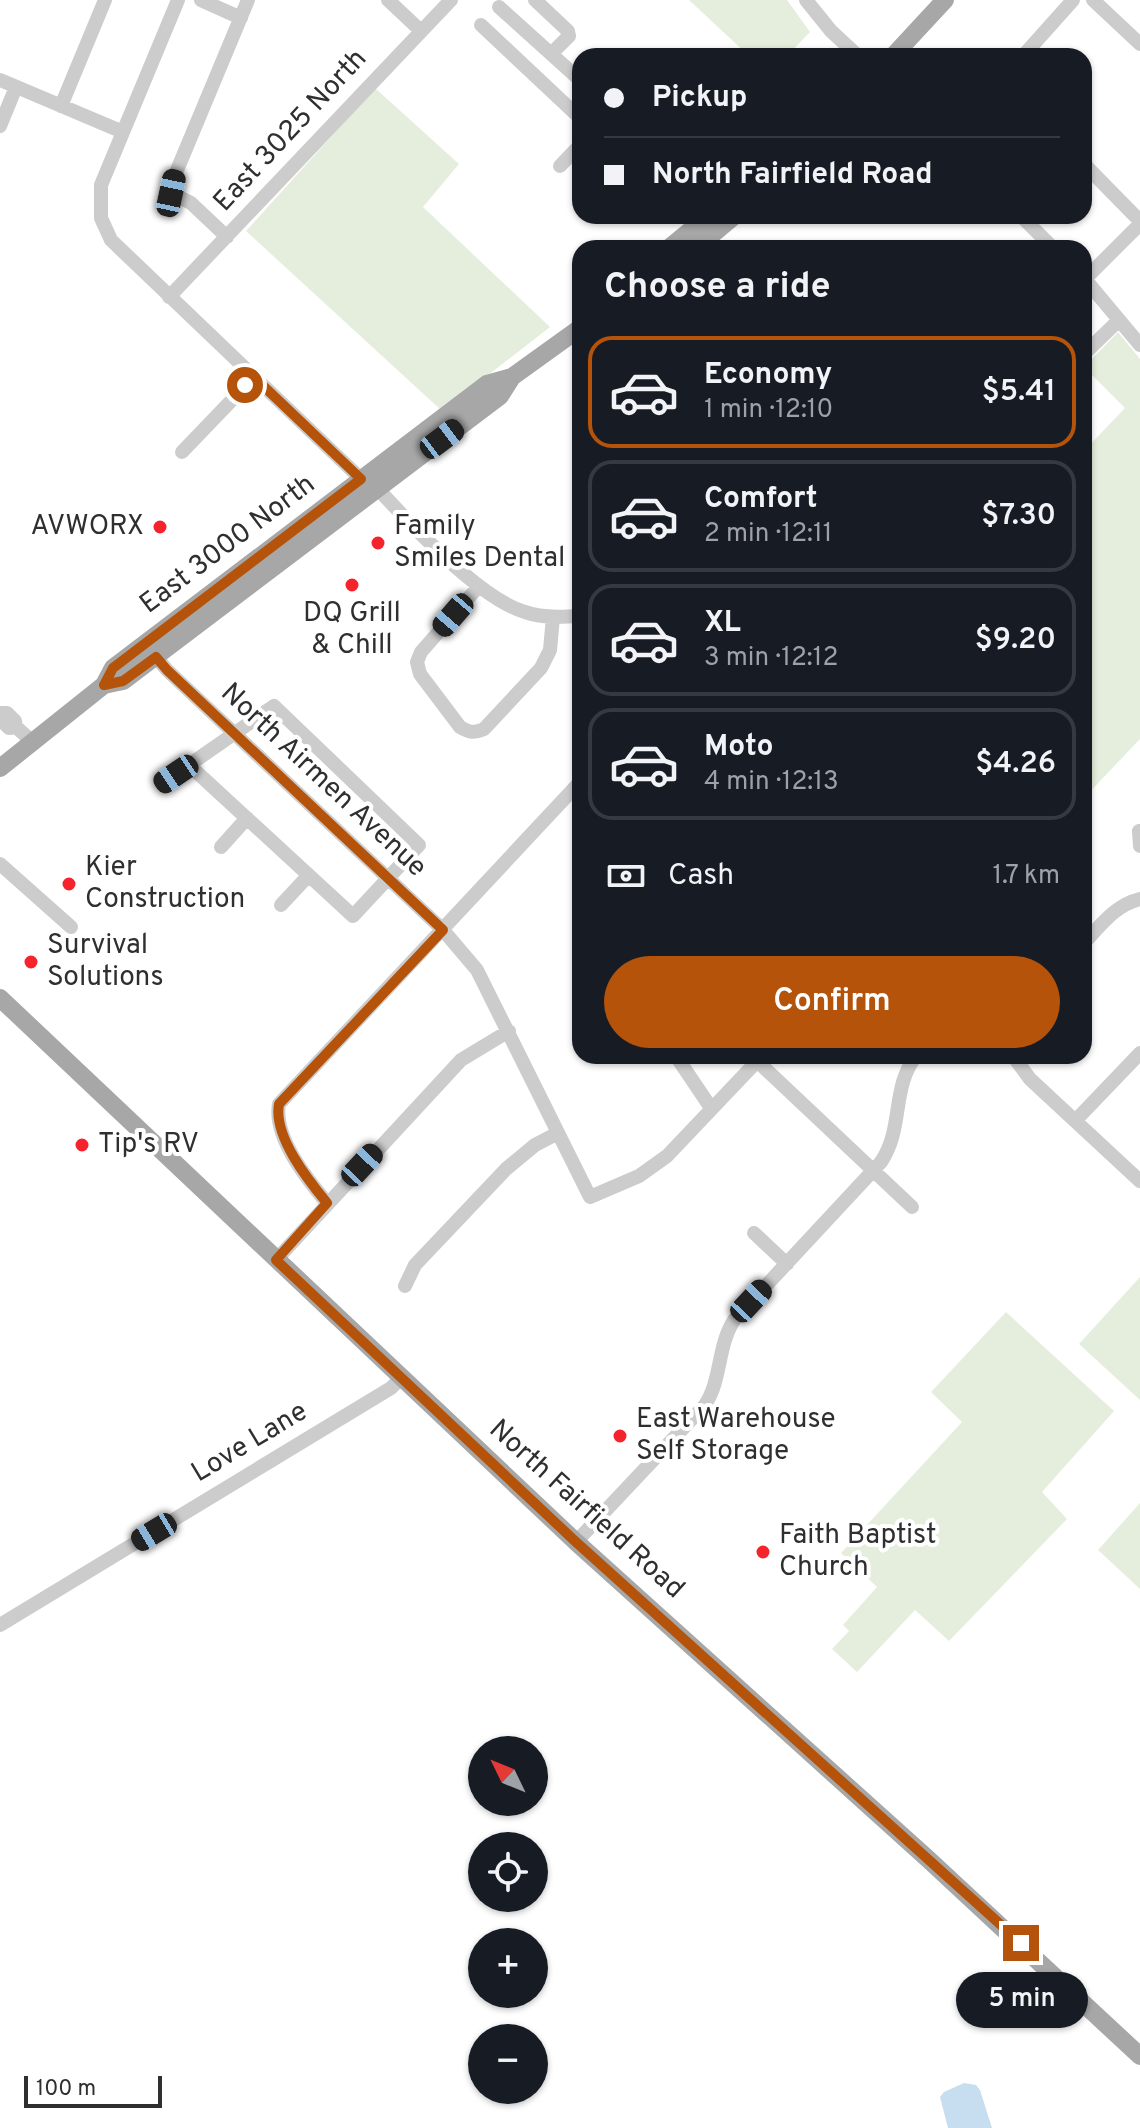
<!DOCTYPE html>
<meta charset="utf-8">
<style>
:root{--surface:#171b24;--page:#242831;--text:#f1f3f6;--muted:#9ea1a6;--line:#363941;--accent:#b45309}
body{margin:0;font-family:Overpass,sans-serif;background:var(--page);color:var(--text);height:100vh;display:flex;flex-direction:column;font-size:30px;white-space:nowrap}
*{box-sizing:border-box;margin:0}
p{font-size:26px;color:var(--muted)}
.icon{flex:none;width:44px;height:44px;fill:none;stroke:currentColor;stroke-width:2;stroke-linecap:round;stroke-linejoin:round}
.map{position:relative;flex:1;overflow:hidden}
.drawer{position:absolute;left:572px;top:240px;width:520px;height:824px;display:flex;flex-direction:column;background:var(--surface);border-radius:24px;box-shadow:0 2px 6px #0004}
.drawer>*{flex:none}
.banner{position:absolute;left:572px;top:48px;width:520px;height:176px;border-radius:24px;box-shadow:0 2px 6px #0004;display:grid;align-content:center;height:176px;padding:0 32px;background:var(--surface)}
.needle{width:52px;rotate:313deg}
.fabs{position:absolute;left:468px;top:1736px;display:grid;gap:16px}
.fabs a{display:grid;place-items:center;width:80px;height:80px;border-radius:50%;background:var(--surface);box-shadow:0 2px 6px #0004;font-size:40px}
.scale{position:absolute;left:24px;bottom:20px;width:138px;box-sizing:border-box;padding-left:8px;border:4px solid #2f2f2f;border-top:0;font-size:22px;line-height:28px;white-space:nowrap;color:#2f2f2f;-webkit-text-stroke:6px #fff;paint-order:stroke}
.end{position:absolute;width:36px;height:36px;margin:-18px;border:10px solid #b45309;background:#fff;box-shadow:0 0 0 4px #fff}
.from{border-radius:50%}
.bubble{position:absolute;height:56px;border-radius:28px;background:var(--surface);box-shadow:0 2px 6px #0004;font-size:26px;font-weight:600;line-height:56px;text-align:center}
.car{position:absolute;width:24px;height:48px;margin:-24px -12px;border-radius:10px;box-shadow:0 0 6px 2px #0007;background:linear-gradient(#222 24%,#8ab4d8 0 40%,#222 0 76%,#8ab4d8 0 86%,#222 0)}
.banner b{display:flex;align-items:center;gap:28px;height:76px;font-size:30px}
.banner b+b{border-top:2px solid var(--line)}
.banner i{width:20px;height:20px;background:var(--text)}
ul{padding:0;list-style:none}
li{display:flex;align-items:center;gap:24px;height:112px;margin:0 16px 12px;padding:0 16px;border:4px solid var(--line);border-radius:24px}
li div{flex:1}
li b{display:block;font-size:30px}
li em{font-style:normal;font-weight:600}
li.on{border-color:var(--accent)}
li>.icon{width:72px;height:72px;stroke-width:1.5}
h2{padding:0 32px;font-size:36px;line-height:96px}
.pay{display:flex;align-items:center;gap:20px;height:88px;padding:0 32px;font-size:30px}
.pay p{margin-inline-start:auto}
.primary-button{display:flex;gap:16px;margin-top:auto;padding:16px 32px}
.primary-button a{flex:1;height:92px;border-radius:48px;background:var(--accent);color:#fff;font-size:32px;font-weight:600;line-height:92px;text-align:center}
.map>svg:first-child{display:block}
.green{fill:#e5eedc}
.water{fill:#c6deef}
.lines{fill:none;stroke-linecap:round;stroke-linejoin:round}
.minor{stroke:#ccc;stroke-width:14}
.major{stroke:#a7a7a7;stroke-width:18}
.route{stroke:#b45309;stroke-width:10}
.poi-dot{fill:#f5232b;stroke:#fff;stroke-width:3}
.labels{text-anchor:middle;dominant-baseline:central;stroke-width:8;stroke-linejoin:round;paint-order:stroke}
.street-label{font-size:28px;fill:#2f2f2f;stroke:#fff}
.poi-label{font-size:28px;fill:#2f2f2f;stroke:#fff;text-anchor:start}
</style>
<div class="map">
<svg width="1140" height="2128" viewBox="0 0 1140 2128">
<rect width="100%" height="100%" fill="#fff"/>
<path class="green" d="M 689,0 L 787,0 L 810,32 L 787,56 L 780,53 L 776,56 L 749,56 Z
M 375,88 L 459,164 L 423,207 L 550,327 L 442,411 L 246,231 Z
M 1118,332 L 1140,359 L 1140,739 L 1084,798 L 1084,451 L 1125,408 L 1084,367 Z
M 1140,1277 L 1140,1400 L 1079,1344 Z
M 1006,1312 L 1114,1411 L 1042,1492 L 1067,1519 L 949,1641 L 915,1610 L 857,1672 L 832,1649 L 849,1631 L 843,1625 L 877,1587 L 841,1553 L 962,1422 L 931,1392 Z
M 1140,1503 L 1140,1589 L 1098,1550 Z"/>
<path class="water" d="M 964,2083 L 976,2085 L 980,2090 L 992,2128 L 948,2128 L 940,2097 L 944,2092 Z"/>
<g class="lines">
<path class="minor" d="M 178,0 L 101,185 L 101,218 L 111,240 L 361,479
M 201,0 L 241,18
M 388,0 L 421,31
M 535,0 L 568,31 L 569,36 L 551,54
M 806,0 L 831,31 L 858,56
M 1093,0 L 1140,44
M 499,7 L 580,80
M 481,25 L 580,118
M 1023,56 L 1073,0
M 0,80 L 123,132
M 61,106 L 105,0
M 0,126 L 16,87
M 1084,164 L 1140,221
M 560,166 L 580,145
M 1021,216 L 1053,248
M 227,237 L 191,203 L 171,193 L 175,175 L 248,0
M 1084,278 L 1140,345
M 1085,279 L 1140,224
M 169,297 L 451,0
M 1084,354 L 1119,320
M 182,452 L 254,377
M 379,490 C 411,525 480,599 525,612 C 543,618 561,617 580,616
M 478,587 L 421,652 L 417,662 L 420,674 L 460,727 C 470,733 474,733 484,729 L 541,668 L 550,650 L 553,617
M 156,657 L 167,670 L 443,930 L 477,970 L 590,1197 L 639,1176 L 667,1156 L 762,1056
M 16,727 L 9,728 L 0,719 L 1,713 L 7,713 L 15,721 L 16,727 L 34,743
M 163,783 L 274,706 L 419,845 L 353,916 L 189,765
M 1139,831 L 1140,846
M 221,847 L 247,818
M 0,864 L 71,927
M 281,905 L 308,876
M 1084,943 C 1101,925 1115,905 1140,899
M 676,1056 L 711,1108
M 1013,1056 L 1030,1079 L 1140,1181
M 757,1061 L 912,1207
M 1075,1121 L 1140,1053
M 327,1203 C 307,1179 273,1137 279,1104 L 580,782
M 754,1233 L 787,1264
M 276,1260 L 461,1060 L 509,1031
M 405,1286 L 415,1265 L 506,1169 L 535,1145 L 558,1133
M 576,1542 L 705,1405 C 722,1379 717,1347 734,1320 L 881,1162 C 904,1128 891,1088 916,1056
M 0,1625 L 391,1388 L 401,1378"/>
<path class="major" d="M 893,56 L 945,0
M 669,248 L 708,216
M 696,248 L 734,216
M 104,685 L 123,681 L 500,396 L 512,377
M 0,768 L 104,685 L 113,668 L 487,384 L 512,377 L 580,328
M 0,998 L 576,1542 L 928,1859 L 1140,2056"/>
</g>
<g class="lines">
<path class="route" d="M 245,385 L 254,377 L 361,479 L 113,668 L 104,685 L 123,681 L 156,657 L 167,670 L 443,930 L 279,1104 C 273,1136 308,1180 327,1203 L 276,1260 L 576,1542 L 1021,1943"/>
</g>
<g class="poi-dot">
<circle cx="160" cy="527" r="8"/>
<circle cx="378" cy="543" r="8"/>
<circle cx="352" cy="585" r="8"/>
<circle cx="69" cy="884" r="8"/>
<circle cx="31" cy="962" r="8"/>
<circle cx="82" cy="1145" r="8"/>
<circle cx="620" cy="1436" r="8"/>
<circle cx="763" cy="1552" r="8"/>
</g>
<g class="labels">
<g class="street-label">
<text transform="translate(291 131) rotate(-47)">East 3025 North</text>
<text transform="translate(228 545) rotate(-37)">East 3000 North</text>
<text transform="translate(323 781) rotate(43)">North Airmen Avenue</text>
<text transform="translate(250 1443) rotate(-31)">Love Lane</text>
<text transform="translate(586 1510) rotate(42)">North Fairfield Road</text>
</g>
<g class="poi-label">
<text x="144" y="527" text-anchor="end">AVWORX</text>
<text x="394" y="527">Family<tspan x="394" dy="32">Smiles Dental</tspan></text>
<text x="352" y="614" text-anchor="middle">DQ Grill<tspan x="352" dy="32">&amp; Chill</tspan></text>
<text x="85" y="868">Kier<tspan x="85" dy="32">Construction</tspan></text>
<text x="47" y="946">Survival<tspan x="47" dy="32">Solutions</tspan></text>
<text x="98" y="1145">Tip's RV</text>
<text x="636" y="1420">East Warehouse<tspan x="636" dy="32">Self Storage</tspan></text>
<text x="779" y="1536">Faith Baptist<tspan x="779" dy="32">Church</tspan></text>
</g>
</g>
</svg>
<div class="fabs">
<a><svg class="needle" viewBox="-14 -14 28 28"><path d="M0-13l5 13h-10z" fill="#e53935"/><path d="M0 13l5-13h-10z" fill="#9ea1a6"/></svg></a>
<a><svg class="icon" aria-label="locate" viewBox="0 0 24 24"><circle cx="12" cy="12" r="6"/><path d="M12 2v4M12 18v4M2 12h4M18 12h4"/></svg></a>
<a>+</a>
<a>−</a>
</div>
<div class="scale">100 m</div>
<i class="end from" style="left:245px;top:385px"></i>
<i class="end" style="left:1021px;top:1943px"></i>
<div class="bubble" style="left:956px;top:1972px;width:132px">5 min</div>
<i class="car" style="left:171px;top:193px;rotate:12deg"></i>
<i class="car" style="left:442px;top:439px;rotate:53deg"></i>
<i class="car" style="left:453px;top:615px;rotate:221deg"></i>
<i class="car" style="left:176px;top:774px;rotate:236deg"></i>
<i class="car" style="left:362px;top:1165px;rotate:43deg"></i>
<i class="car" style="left:751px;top:1301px;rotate:43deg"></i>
<i class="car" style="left:154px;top:1532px;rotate:239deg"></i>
<div class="banner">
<b><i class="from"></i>Pickup</b>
<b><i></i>North Fairfield Road</b>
</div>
<section class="drawer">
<h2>Choose a ride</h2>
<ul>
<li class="on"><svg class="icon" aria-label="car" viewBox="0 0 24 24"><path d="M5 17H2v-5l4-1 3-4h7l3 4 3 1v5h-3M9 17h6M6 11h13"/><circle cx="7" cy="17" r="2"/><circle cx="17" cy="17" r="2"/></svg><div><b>Economy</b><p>1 min · 12:10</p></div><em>$5.41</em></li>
<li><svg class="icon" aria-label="car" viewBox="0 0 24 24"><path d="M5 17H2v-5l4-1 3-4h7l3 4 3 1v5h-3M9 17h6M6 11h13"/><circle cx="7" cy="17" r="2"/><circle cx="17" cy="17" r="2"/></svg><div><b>Comfort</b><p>2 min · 12:11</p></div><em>$7.30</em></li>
<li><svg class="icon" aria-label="car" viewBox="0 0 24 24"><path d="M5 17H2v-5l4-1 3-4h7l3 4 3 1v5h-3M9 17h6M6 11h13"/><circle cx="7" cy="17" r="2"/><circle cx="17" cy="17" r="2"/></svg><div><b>XL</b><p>3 min · 12:12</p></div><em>$9.20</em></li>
<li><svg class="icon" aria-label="car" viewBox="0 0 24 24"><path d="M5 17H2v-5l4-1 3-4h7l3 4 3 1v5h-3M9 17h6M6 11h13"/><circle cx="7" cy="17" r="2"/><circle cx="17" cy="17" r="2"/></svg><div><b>Moto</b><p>4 min · 12:13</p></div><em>$4.26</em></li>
</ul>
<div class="pay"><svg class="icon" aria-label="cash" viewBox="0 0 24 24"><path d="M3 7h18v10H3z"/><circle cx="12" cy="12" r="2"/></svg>Cash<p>1.7 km</p></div>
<div class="primary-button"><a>Confirm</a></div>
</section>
</div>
